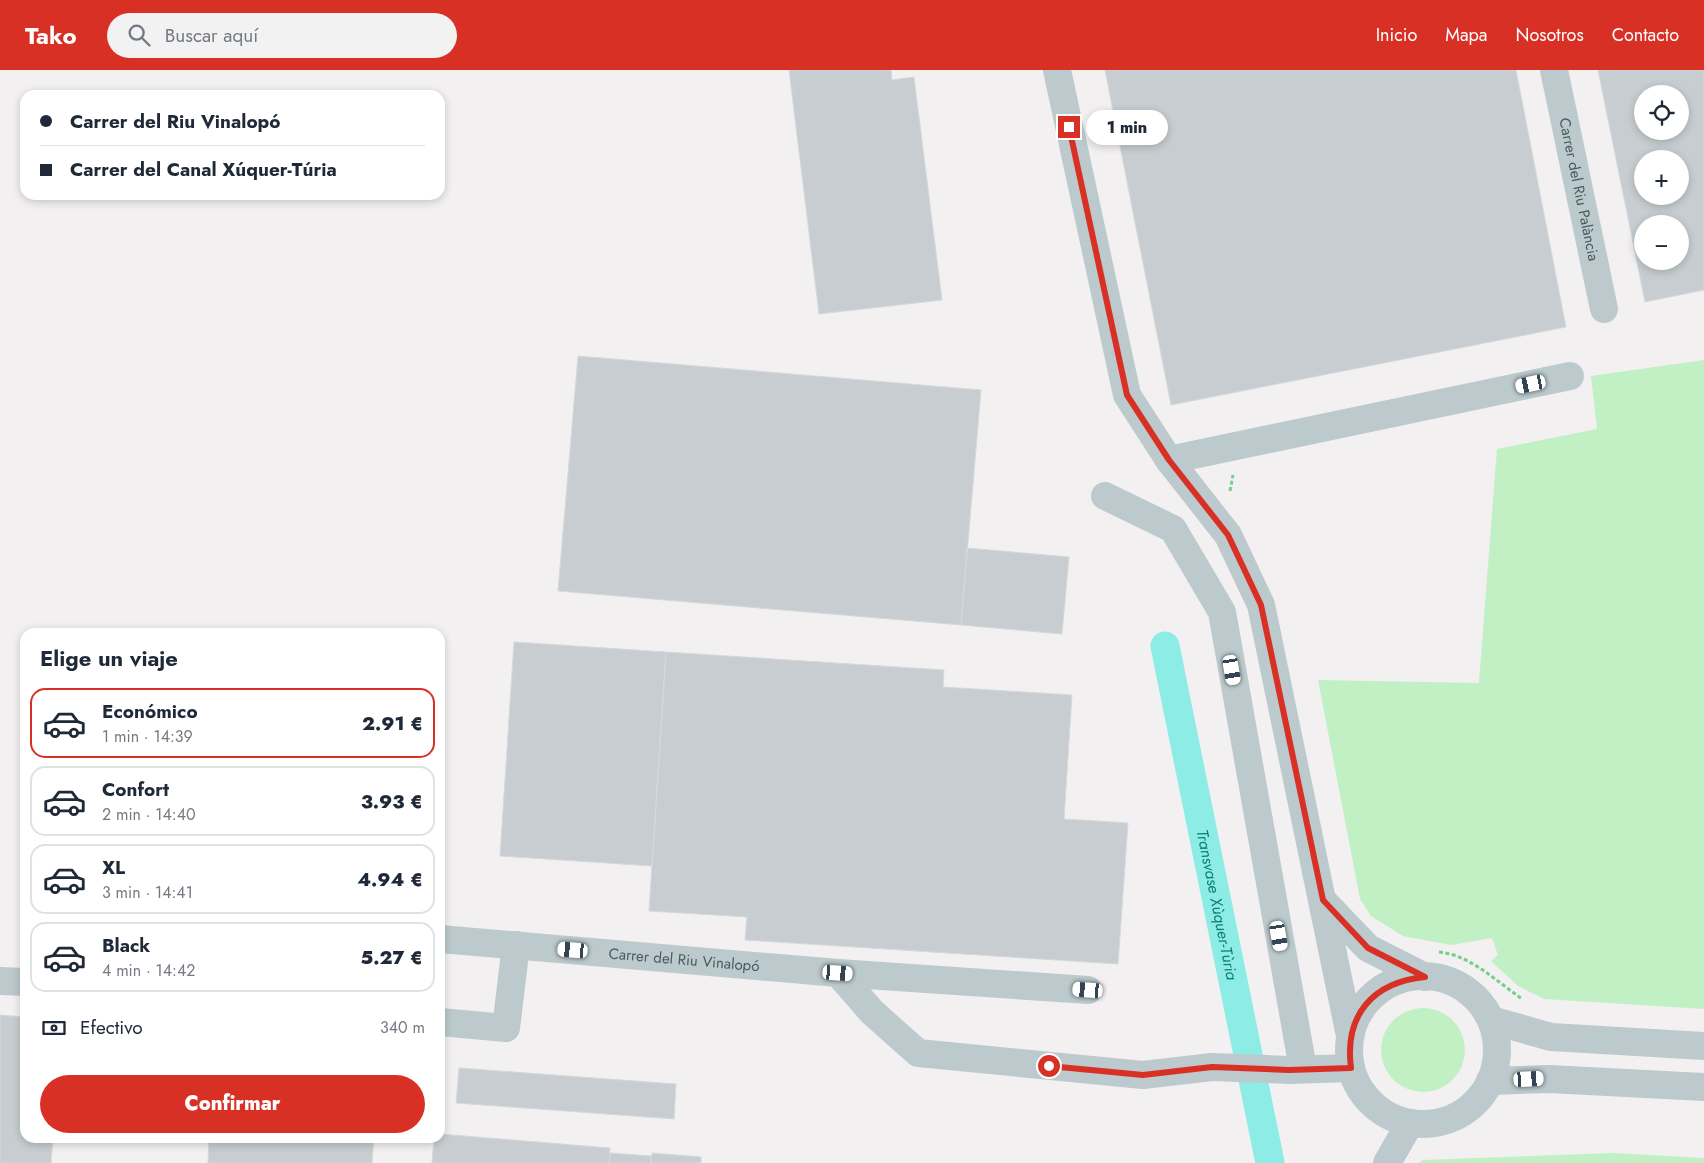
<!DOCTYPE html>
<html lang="es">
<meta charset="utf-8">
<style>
:root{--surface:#fff;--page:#f2f2f3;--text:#1f2937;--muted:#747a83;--line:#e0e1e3;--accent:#d93025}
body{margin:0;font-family:Jost,sans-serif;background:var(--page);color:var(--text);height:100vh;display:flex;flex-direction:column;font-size:19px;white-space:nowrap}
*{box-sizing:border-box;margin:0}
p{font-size:16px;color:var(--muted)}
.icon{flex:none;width:28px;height:28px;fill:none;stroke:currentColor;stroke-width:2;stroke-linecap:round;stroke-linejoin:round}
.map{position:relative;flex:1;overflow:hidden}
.side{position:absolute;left:20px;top:558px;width:425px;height:515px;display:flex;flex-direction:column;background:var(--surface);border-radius:15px;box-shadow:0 2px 8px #0003}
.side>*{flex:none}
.hud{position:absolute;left:20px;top:20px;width:425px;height:110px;border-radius:15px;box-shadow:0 2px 8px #0003;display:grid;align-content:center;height:110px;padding:0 20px;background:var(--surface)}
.fabs{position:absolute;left:1634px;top:15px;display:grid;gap:10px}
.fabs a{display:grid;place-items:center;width:55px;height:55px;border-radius:50%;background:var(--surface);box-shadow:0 2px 8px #0003;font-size:25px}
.end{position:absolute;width:22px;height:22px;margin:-11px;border:6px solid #d93025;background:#fff;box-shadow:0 0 0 2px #fff}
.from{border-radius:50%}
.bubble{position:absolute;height:35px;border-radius:18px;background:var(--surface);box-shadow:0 2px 8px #0003;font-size:16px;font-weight:800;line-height:35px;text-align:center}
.car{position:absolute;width:15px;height:30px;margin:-15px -8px;border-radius:6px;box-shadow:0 0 4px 1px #0007;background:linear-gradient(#fff 24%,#345 0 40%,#fff 0 76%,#345 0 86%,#fff 0)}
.hud b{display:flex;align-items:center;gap:18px;height:48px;font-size:19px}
.hud b+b{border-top:1px solid var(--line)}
.hud i{width:12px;height:12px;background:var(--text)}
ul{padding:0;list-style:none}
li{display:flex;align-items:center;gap:15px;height:70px;margin:0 10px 8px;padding:0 10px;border:2px solid var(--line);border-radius:15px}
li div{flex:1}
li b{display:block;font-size:19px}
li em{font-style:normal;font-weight:800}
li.current{border-color:var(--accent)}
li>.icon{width:45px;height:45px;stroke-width:1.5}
h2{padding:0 20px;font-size:22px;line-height:60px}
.pay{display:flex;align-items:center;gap:12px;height:55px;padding:0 20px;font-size:19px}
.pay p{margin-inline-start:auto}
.button{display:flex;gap:10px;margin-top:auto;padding:10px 20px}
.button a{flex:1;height:58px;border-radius:30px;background:var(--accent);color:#fff;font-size:20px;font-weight:800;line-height:58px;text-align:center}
header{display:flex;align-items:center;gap:30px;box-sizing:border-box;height:70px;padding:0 25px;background:var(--accent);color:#fff}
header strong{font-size:24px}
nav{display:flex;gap:28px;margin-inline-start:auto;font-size:18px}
.search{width:350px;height:45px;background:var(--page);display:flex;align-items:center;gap:12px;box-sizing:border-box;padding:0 18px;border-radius:28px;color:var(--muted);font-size:19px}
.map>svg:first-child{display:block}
.green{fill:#c0f0c4}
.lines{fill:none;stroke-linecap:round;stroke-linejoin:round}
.canal{stroke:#8dece5;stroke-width:29}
.building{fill:#c7cdd0;stroke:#d4d9dc;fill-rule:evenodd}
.path{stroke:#77ce8a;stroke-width:3;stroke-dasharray:4 2.5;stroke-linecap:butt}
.minor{stroke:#bccacd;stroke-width:28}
.route{stroke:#d93025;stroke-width:6}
.labels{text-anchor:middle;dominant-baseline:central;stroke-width:4;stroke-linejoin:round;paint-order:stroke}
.street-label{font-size:15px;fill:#485a5e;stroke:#fff}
.water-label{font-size:16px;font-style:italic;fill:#0e7e76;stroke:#fff}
</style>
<header>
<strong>Tako</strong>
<div class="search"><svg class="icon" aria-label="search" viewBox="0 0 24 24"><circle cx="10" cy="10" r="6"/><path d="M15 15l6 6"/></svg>Buscar aquí</div>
<nav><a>Inicio</a><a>Mapa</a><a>Nosotros</a><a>Contacto</a></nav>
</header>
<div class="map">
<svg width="1704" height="1093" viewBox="0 0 1704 1093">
<rect width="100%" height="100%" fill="#f3f0f1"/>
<path class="green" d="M 1704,290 L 1704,939 L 1544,929 L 1518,916 L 1491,891 L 1498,885 L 1492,868 L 1451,875 L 1403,866 L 1371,846 L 1360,829 L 1318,610 L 1479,613 L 1497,379 L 1597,359 L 1591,306 Z
M1381 980a42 42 0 1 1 84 0a42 42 0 1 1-84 0Z
M 1613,1083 L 1704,1088 L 1704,1093 L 1419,1093 L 1422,1090 Z"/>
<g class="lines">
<path class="canal" id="s1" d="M 1165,576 L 1270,1093"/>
</g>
<path class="building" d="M 789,0 L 891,0 L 892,10 L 914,7 L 942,230 L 819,244 Z
M 1105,0 L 1516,0 L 1566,257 L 1171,335 Z
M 1598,0 L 1704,0 L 1704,220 L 1645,232 ZM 1642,24 L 1680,24 L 1680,61 L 1642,61 ZM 1642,89 L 1680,89 L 1680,126 L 1642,126 ZM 1642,154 L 1680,154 L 1680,191 L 1642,191 Z
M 578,286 L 981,320 L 961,555 L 558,521 Z
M 967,478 L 1069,487 L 1062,564 L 961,555 Z
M 514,572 L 666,582 L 652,796 L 500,786 Z
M 666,582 L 944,600 L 943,617 L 1072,625 L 1064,749 L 1128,753 L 1118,894 L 745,870 L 747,847 L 649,841 Z
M 0,945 L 25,947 L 25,1068 L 53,1068 L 51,1093 L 0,1093 Z
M 459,998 L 676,1014 L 674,1049 L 456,1033 Z
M 440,1064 L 610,1078 L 609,1093 L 432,1093 L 434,1068 L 440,1068 Z
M 209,1068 L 374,1068 L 372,1093 L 208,1093 Z
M 610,1083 L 651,1086 L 651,1093 L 609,1093 Z
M 652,1083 L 701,1087 L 701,1093 L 651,1093 Z"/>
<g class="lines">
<path class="path" d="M 1230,421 L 1233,405
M 1439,882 C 1470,885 1496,911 1521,928"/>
<g class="minor">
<path d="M 1057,0 L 1127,325 L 1169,390 L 1228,465 L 1261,535 L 1350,966"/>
<path id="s2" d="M 1554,0 L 1604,239"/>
<path d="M 1169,390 L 1570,306"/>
<path d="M 1105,426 L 1173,459 L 1222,542 L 1303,999"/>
<path d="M 1323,831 L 1368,878 L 1425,907"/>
<path id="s3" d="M 440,869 L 838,903 L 1088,920"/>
<path d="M 838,903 L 872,942 L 918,983 L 1143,1005 L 1212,997 L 1289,1000 L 1351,998"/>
<circle cx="1423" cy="980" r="74"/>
<path d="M 0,911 L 25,912"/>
<path d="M 1491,950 L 1551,967 L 1704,976"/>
<path d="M 440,952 L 506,958 L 516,875"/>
<path d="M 1490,1011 L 1549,1009 L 1704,1017"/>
<path d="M 1387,1093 L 1410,1053"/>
</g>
</g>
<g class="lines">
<path class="route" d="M 1049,996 L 1143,1005 L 1212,997 L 1289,1000 L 1351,998 C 1344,945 1373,912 1425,907 L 1368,878 L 1323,830 L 1261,535 L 1228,465 L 1169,390 L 1127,325 L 1069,57"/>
</g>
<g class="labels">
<g class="street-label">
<text stroke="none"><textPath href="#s2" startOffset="122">Carrer del Riu Palància</textPath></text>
<text stroke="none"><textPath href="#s3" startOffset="245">Carrer del Riu Vinalopó</textPath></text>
</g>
<g class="water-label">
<text stroke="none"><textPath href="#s1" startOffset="264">Transvase Xùquer-Tùria</textPath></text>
</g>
</g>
</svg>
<div class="fabs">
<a><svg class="icon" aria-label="locate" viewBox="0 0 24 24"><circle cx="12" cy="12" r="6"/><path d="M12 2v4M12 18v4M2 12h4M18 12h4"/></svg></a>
<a>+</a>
<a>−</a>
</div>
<i class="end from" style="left:1049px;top:996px"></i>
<i class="end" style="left:1069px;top:57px"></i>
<div class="bubble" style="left:1086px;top:40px;width:82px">1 min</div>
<i class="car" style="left:1531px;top:314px;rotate:258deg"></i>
<i class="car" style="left:1232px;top:600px;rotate:170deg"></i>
<i class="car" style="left:1279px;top:866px;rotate:170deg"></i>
<i class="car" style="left:573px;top:880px;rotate:275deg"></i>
<i class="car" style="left:838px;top:903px;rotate:94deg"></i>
<i class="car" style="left:1088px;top:920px;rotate:274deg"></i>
<i class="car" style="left:1529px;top:1009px;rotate:87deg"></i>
<div class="hud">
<b><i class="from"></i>Carrer del Riu Vinalopó</b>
<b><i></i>Carrer del Canal Xúquer-Túria</b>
</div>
<section class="side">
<h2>Elige un viaje</h2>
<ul>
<li class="current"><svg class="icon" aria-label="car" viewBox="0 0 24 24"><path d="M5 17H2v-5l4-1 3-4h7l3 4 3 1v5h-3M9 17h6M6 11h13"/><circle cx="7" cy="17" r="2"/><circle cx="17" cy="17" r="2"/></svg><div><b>Económico</b><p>1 min · 14:39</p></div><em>2.91 €</em></li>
<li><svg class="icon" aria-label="car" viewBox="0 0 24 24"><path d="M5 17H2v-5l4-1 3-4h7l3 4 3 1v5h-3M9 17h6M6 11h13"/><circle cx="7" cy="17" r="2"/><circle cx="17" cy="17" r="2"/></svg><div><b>Confort</b><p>2 min · 14:40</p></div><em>3.93 €</em></li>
<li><svg class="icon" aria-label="car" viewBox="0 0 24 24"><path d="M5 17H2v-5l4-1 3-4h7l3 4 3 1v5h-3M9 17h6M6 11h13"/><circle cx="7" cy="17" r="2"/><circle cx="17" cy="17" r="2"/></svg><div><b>XL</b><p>3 min · 14:41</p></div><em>4.94 €</em></li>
<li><svg class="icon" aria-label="car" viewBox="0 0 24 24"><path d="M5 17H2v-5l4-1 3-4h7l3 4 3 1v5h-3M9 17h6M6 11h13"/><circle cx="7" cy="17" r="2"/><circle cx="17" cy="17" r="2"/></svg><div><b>Black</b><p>4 min · 14:42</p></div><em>5.27 €</em></li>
</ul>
<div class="pay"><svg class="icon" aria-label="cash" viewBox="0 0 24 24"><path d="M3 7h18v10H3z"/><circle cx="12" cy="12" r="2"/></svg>Efectivo<p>340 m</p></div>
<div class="button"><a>Confirmar</a></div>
</section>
</div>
